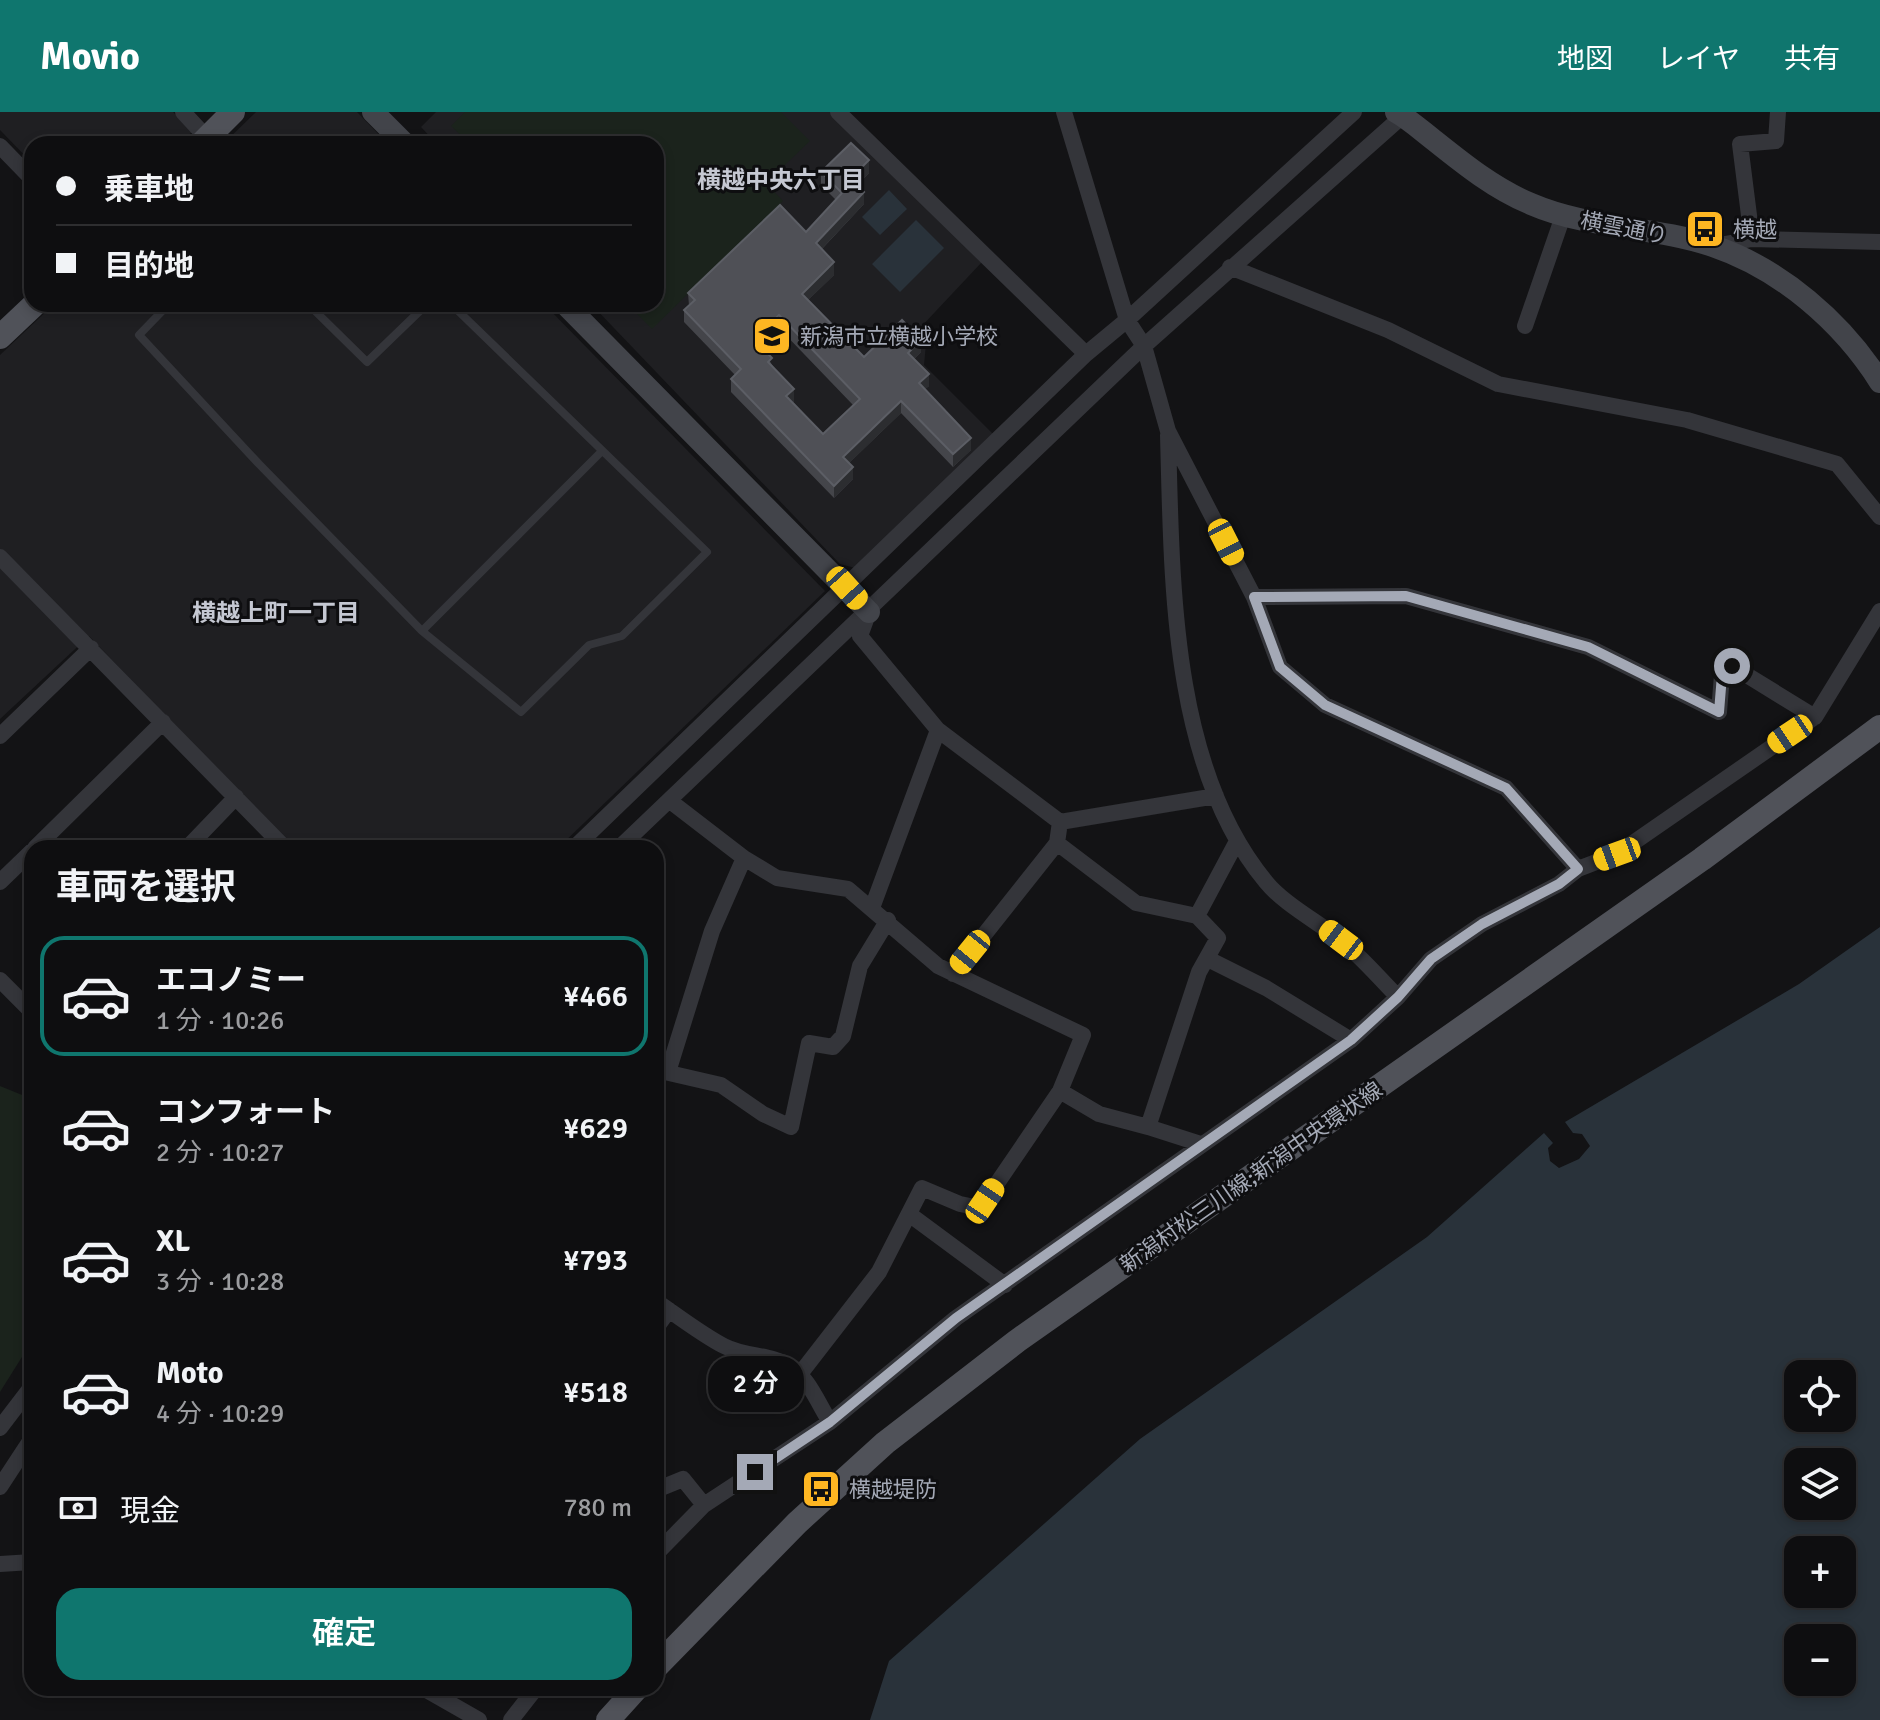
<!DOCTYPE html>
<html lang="ja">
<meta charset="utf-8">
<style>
:root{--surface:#0e0e10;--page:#1c1c1e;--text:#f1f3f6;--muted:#9b9c9f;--line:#2e2e30;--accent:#0f766e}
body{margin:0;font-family:Signika,"Noto Sans JP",sans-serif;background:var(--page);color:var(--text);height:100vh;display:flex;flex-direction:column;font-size:30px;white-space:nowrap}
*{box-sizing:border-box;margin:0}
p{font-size:26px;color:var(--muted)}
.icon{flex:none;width:44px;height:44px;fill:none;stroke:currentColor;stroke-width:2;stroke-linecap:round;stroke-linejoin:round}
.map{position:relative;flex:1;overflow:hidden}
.side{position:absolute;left:24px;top:728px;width:640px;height:856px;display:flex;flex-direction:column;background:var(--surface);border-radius:24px;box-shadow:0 4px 12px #0003,0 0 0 2px var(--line)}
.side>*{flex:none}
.banner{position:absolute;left:24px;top:24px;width:640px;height:176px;border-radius:24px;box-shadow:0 4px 12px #0003,0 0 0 2px var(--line);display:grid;align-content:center;height:176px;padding:0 32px;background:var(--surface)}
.buttons{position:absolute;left:1784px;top:1248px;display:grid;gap:16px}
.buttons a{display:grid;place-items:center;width:72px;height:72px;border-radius:16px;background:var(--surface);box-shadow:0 4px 12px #0003,0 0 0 2px var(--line);font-size:40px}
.end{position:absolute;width:36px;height:36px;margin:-18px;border:10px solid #a4a9b6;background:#111;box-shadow:0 0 0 4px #111}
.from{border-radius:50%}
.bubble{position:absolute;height:56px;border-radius:24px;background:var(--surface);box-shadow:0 4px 12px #0003,0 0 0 2px var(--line);font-size:26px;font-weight:600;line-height:56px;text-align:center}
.car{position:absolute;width:24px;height:48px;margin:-24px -12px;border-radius:10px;box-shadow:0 0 6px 2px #0007;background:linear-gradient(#f5c518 24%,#345 0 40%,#f5c518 0 76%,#345 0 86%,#f5c518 0)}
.banner b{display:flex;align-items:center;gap:28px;height:76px;font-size:30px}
.banner b+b{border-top:2px solid var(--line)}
.banner i{width:20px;height:20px;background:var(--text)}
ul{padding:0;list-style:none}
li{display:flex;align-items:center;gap:24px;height:120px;margin:0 16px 12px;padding:0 16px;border:4px solid transparent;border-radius:24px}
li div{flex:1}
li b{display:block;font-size:30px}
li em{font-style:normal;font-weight:600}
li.on{border-color:var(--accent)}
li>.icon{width:72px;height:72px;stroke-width:1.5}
h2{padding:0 32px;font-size:36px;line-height:96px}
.pay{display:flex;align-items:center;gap:20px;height:88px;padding:0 32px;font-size:30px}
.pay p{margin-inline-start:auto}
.cta{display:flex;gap:16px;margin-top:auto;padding:16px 32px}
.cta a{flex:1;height:92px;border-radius:24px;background:var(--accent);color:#fff;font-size:32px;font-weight:600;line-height:92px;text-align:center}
header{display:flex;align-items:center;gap:48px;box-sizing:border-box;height:112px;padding:0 40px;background:var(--accent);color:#fff}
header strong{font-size:38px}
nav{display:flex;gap:44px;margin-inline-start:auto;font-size:28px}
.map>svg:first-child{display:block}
.built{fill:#1f1f22}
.green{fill:#1b231c}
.water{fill:#29323a;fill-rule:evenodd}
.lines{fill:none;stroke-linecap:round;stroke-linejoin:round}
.lane{stroke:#34353a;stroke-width:8}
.street{stroke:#34353a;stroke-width:16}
.secondary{stroke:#42444a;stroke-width:22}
.primary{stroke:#505259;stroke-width:24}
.wall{fill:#44454a;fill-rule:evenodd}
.shaded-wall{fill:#2c2d30}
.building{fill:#4f5056;stroke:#5c5e65;stroke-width:2;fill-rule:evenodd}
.route{stroke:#a4a9b6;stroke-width:10}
.labels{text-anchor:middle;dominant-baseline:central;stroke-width:6;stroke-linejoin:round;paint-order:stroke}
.street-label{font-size:22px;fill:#a4a9b6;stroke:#0e0e10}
.poi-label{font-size:22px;fill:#a4a9b6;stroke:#0e0e10;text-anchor:start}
.neighbourhood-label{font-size:24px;font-weight:bold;fill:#c5c8d2;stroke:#0e0e10}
</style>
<header>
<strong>Movio</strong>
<nav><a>地図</a><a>レイヤ</a><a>共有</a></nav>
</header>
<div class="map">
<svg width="1880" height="1608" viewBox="0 0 1880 1608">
<rect width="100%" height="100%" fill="#131315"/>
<path class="built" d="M 0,0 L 173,0 L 192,20 L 179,32 L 32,32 L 32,51 L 0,18 Z
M 256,0 L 357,0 L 388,32 L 223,32 Z
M 436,0 L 831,0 L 982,150 L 920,216 L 926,232 L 924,253 L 996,325 L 859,457 L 840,452 L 591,192 L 656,192 L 656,32 L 437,32 L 421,15 Z
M 54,192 L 544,192 L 825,479 L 558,736 L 293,736 L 89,524 L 0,607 L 0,243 Z"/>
<path class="green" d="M 465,0 L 781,0 L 810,29 L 766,71 L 783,89 L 652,217 L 627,192 L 656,192 L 656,32 L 470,32 L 451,14 Z
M 0,974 L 32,987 L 32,1229 L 0,1280 Z"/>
<path class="water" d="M 889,78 L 907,97 L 880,123 L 862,105 Z
M 916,108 L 944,136 L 900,180 L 872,152 Z
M 1880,815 L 1880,1608 L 870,1608 L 889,1549 L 1140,1327 L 1427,1125 L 1544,1021 L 1553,1031 L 1548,1036 L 1550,1049 L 1559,1056 L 1579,1047 L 1590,1034 L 1582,1022 L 1573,1021 L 1565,1010 L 1799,872 ZM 1798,1262 L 1842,1262 L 1842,1306 L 1798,1306 ZM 1798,1350 L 1842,1350 L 1842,1394 L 1798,1394 ZM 1798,1438 L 1842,1438 L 1842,1482 L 1798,1482 ZM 1798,1526 L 1842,1526 L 1842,1570 L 1798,1570 Z"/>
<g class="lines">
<path class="lane" d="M 169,192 L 139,223 L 259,352 L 422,519 L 521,600 L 589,533 L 622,524 L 707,440 L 451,192
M 308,192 L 367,250 L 427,192
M 422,519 L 602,339"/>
<path class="street" d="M 183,0 L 207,26
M 838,0 L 1086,242
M 1064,0 L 1127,208 L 1144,234 L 1168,319 L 1254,485 L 1406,484 L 1588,535 L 1719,600 L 1722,563 L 1732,554 L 1815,605
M 0,34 L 32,67
M 1752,127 L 1740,32 L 1776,29 L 1778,0
M 1714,134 L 1752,127 L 1880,130
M 1230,155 L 1388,218 L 1498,272 L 1687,308 L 1837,352 L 1880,405
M 1525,214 L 1563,104
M 1168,323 C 1172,467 1170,654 1266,770 C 1283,791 1316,809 1338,826 C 1360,843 1379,866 1398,885
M 0,445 L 285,736
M 1254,485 L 1280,555 L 1325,593 L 1506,676 L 1578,757
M 867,505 L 860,524 L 938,618 L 1060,710 L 1057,731 L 1136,791 L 1197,804 L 1218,826 L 1199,860 L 1148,1015 L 1201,1032
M 0,624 L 91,536
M 670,689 L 744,746 L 777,766 L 848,777 L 938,854 L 1083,923 L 1060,979 L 1099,1002 L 1148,1015
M 1060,710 L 1216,684
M 35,736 L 163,610
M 187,736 L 236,685
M 574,736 L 1086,242 L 1127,208 L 1354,0
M 619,736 L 1144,234 L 1407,0
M 0,770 L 32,739
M 872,796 L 938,618
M 1197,804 L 1236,731
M 1208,847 L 1266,876 L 1351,928
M 953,862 L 1057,731
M 0,868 L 32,900
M 656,958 L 721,973 L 763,1002 L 791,1015 L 809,931 L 833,935 L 843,924 L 860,854 L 888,808
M 668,960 L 712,819 L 744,746
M 909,1102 L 1005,1173
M 656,1189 C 678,1204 701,1222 724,1234 C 745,1245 770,1242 790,1254 C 808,1265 819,1293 830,1310
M 656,1216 L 669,1198
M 800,1262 L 879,1160 L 922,1076 L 960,1092 L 975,1095 L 985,1089 L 1060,979
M 0,1316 L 32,1274
M 0,1375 L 32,1326
M 656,1378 L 683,1367 L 704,1393
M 656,1442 L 704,1393 L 830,1310 L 956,1206 L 1351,928 L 1398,885 L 1431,847 L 1482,812 L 1559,772 L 1578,757 L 1617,742 L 1815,605 L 1880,499
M 0,1452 L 32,1450
M 423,1576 L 479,1608
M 511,1608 L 536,1576"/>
<path class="secondary" d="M 373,0 L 405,32
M 1396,0 C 1410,8 1422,19 1435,29 C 1465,53 1495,77 1531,92 C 1589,117 1654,114 1713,134 C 1781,157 1842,210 1880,270
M 565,192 L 869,500"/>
<path class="primary" d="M 201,32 L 233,0
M 0,225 L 35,192
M 656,1555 L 797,1411 L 885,1331 L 1017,1229 L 1702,747 L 1880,615
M 608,1608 L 637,1576"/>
</g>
<path class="wall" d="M 821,60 L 869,61 L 857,73 L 864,92 L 822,137 L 834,163 L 808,188 L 864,245 L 921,240 L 914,247 L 929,274 L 925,277 L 971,338 L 953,355 L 901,301 L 849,351 L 853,367 L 834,386 L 731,280 L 731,267 L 735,263 L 684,210 L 684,198 L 689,194 L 688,181 L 806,120 L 836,88 L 821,73 ZM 779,216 L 853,293 L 823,322 L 793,290 L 794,289 L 760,233 Z"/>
<path class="shaded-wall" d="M 869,48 L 869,61 L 850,79 L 850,67 Z
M 864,80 L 864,92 L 816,143 L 816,131 Z
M 834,150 L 834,163 L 802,194 L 802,182 Z
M 779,203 L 779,216 L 754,239 L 754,227 Z
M 921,228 L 921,240 L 908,253 L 908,241 Z
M 929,262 L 929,274 L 919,283 L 919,271 Z
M 794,277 L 794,289 L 786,296 L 786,284 Z
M 901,289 L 901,301 L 843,357 L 843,345 Z
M 971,326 L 971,338 L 953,355 L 953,342 Z
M 853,355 L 853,367 L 834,386 L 834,374 Z"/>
<path class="building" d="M 851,31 L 869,48 L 850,67 L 864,80 L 816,131 L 834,150 L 802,182 L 864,245 L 902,208 L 921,228 L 908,241 L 929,262 L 919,271 L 971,326 L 953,342 L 901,289 L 843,345 L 853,355 L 834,374 L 731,267 L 741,257 L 684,198 L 695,188 L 688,181 L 780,93 L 806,120 L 842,81 L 821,60 ZM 779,203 L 860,287 L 823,322 L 786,284 L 794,277 L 768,250 L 772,246 L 754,227 Z"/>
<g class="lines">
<path class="route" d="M 755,1360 L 830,1310 L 956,1206 L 1351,928 L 1398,885 L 1431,847 L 1482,812 L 1559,772 L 1578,757 L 1506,676 L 1325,593 L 1280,555 L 1254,485 L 1406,484 L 1588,535 L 1719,600 L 1722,563 L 1732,554"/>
</g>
<defs>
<g id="bus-square" transform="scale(2)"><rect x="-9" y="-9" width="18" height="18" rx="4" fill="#feb622" stroke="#0e0e10"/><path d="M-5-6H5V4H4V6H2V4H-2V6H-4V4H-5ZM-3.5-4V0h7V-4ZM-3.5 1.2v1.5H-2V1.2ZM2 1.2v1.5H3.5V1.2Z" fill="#111"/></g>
<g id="school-square" transform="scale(2)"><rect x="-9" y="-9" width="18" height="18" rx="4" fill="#feb622" stroke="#0e0e10"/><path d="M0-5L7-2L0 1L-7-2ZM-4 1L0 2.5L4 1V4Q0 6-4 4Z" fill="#111"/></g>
</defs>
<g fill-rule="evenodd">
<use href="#bus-square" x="1705" y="117"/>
<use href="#school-square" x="772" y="224"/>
<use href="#bus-square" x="821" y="1377"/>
</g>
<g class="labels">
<g class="street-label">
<text transform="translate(1624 116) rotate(11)">横雲通り</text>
<text transform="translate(1251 1065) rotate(-35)">新潟村松三川線;新潟中央環状線</text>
</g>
<g class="poi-label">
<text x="1733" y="117">横越</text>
<text x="800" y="224">新潟市立横越小学校</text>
<text x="849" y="1377">横越堤防</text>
</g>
<g class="neighbourhood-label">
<text x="781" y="68">横越中央六丁目</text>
<text x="276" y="501">横越上町一丁目</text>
</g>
</g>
</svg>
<div class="buttons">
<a><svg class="icon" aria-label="locate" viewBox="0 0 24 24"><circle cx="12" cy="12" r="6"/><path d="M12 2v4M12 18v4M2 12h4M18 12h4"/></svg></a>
<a><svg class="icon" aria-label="layers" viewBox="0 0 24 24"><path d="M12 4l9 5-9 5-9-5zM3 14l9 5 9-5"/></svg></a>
<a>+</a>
<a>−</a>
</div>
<i class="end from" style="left:1732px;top:554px"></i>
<i class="end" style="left:755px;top:1360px"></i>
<div class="bubble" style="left:708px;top:1244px;width:96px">2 分</div>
<i class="car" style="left:1226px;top:430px;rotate:153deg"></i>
<i class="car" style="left:847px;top:476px;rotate:138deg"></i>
<i class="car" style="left:1790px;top:622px;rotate:236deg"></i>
<i class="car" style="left:1617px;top:742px;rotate:250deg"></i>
<i class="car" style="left:1341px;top:828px;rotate:307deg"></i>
<i class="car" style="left:970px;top:840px;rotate:219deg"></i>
<i class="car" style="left:985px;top:1089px;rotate:34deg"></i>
<div class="banner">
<b><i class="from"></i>乗車地</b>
<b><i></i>目的地</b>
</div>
<section class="side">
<h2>車両を選択</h2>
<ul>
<li class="on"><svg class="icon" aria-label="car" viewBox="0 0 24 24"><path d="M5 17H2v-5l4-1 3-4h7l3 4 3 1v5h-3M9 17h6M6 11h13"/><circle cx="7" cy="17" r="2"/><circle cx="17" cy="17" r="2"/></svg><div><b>エコノミー</b><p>1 分 · 10:26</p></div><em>¥466</em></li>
<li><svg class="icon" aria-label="car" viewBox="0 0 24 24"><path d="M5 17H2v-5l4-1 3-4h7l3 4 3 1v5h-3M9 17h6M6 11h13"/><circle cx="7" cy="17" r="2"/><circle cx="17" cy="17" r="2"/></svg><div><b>コンフォート</b><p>2 分 · 10:27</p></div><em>¥629</em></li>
<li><svg class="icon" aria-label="car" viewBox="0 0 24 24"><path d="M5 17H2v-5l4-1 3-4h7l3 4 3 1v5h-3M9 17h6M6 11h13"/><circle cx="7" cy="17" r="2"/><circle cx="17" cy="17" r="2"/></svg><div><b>XL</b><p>3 分 · 10:28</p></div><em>¥793</em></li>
<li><svg class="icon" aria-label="car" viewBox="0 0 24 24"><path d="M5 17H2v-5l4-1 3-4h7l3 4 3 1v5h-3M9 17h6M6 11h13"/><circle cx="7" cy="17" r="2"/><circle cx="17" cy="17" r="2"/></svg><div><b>Moto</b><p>4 分 · 10:29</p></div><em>¥518</em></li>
</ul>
<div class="pay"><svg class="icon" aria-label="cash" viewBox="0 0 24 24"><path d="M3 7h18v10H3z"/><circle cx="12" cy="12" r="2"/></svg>現金<p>780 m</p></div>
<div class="cta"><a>確定</a></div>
</section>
</div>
